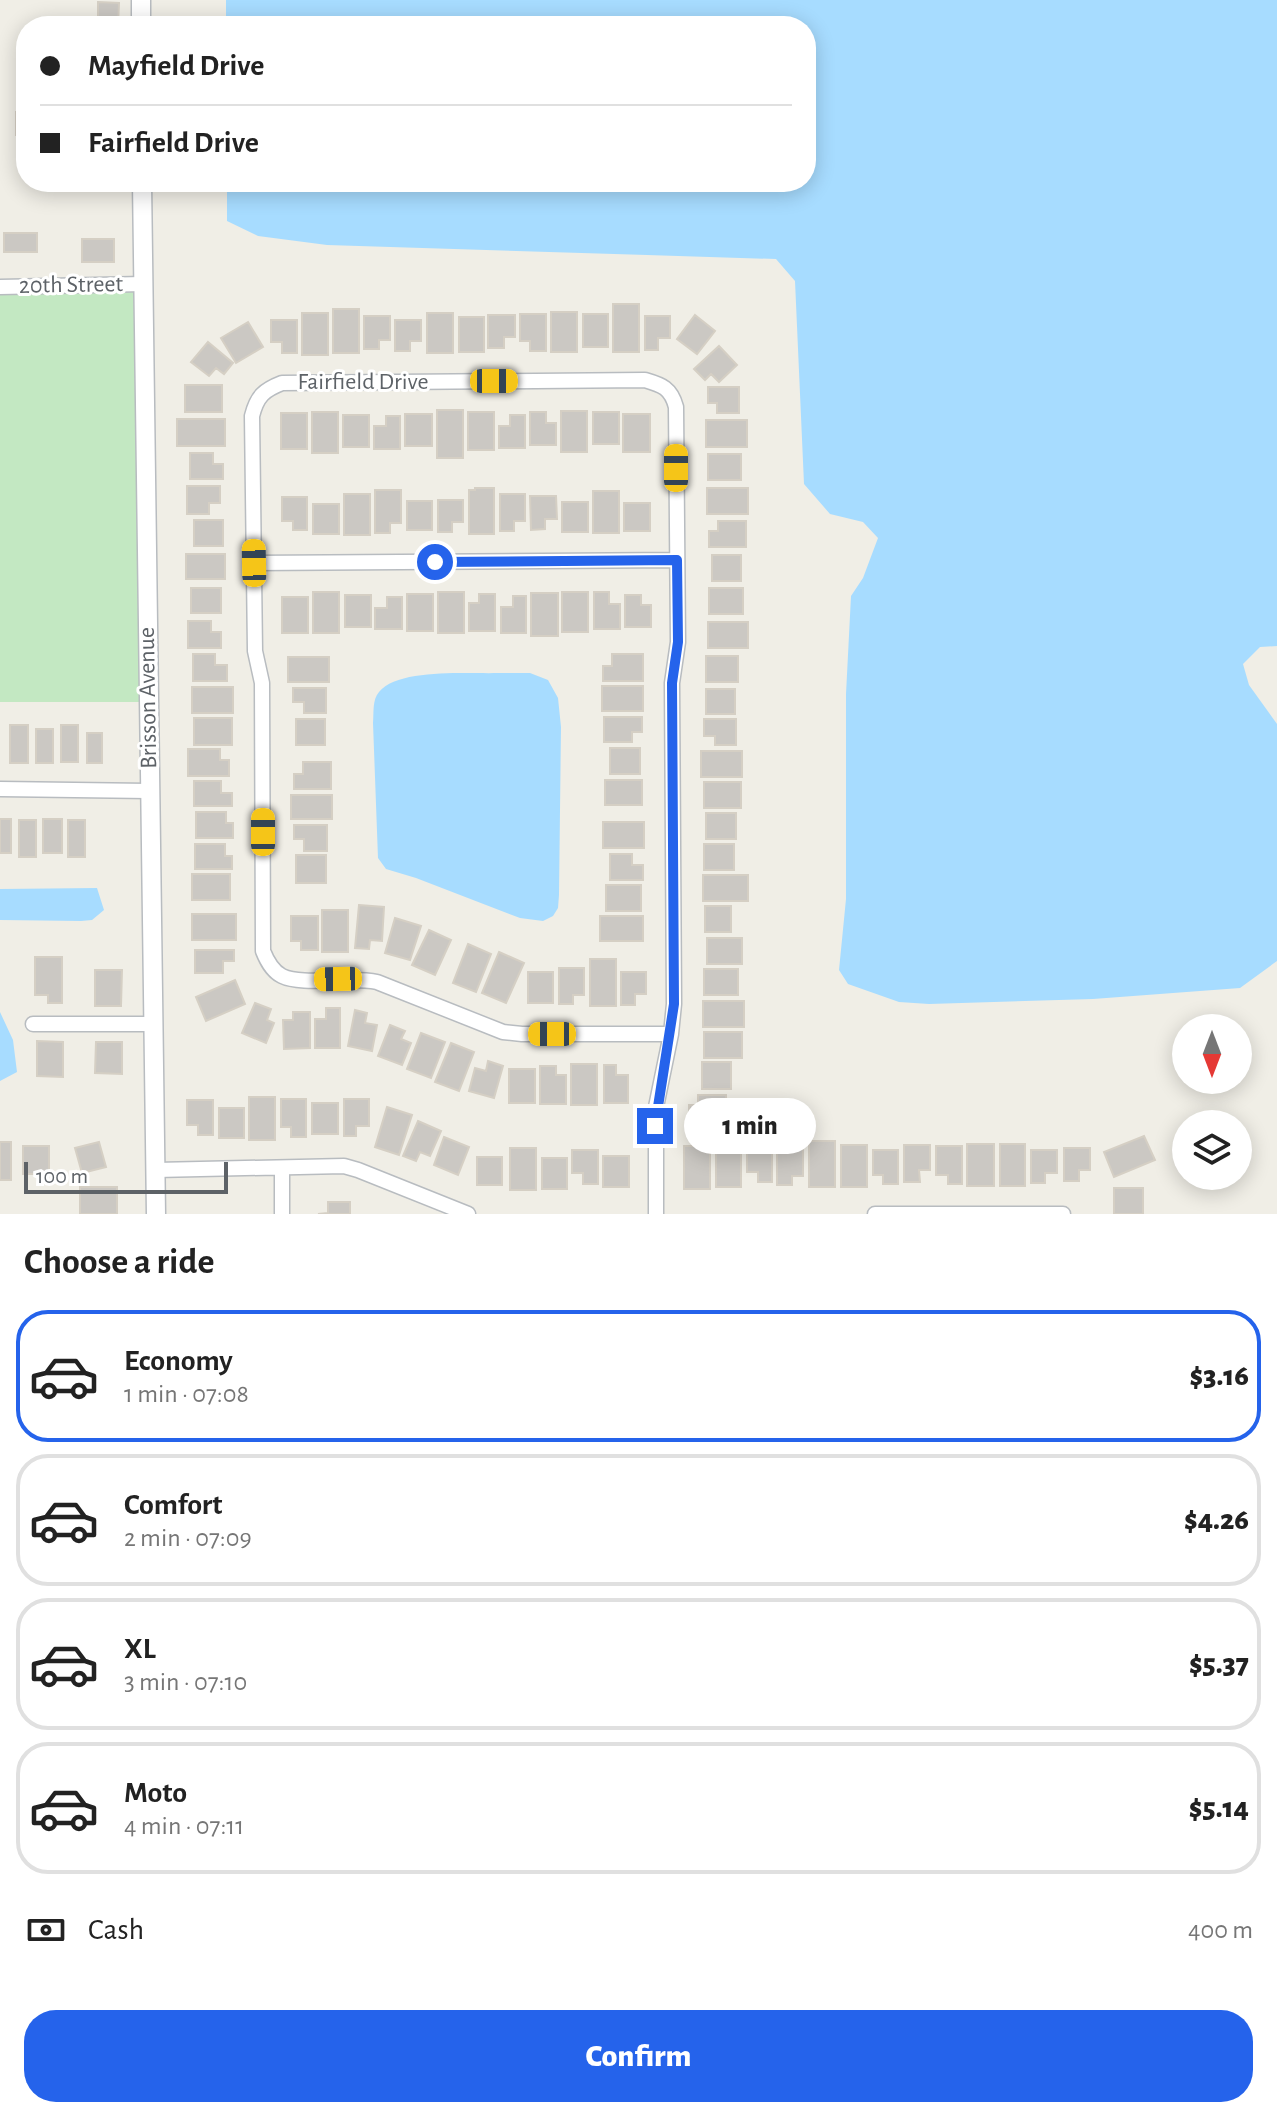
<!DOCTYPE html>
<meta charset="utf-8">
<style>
:root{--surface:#fff;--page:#f6f6f6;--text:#222;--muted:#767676;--line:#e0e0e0;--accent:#2563eb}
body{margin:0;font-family:"Alegreya Sans",sans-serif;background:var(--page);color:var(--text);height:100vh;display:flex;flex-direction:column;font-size:30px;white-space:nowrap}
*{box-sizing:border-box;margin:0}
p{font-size:26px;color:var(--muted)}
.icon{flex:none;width:44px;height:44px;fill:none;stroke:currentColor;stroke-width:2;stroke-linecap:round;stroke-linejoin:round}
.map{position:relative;height:1214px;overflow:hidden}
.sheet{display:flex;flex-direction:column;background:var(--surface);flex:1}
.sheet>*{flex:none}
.top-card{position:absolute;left:16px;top:16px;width:800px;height:176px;border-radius:32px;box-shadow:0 4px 20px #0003;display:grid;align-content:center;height:176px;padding:0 24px;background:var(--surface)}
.needle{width:52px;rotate:180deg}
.controls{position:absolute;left:1172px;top:1014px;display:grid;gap:16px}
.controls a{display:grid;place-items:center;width:80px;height:80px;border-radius:50%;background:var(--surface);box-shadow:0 4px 20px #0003;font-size:40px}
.scale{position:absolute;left:24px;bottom:20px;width:204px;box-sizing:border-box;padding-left:8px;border:4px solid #5d6267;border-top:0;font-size:22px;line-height:28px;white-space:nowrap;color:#5d6267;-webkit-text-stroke:6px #fff;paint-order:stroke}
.end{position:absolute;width:36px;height:36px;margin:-18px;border:10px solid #2563eb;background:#fff;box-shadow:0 0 0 4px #fff}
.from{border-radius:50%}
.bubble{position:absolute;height:56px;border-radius:28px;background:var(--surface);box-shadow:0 4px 20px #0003;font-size:26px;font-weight:800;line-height:56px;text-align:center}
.car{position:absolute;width:24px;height:48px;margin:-24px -12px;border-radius:10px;box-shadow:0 0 6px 2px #0007;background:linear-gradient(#f5c518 24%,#345 0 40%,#f5c518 0 76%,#345 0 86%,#f5c518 0)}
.top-card b{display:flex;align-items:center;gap:28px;height:76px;font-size:30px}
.top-card b+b{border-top:2px solid var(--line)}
.top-card i{width:20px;height:20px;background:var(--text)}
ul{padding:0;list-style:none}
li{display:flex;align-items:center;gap:24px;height:132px;margin:0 16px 12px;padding:0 8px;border:4px solid var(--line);border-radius:32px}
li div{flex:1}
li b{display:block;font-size:30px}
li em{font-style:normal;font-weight:800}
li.on{border-color:var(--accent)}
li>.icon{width:72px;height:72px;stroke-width:1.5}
h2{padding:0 24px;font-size:36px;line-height:96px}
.pay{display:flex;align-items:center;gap:20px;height:88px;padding:0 24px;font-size:30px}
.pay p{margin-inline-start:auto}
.primary-button{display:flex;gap:16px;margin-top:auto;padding:16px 24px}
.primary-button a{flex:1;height:92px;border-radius:32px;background:var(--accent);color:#fff;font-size:32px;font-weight:800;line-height:92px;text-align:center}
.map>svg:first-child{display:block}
.green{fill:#c3e8c2}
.water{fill:#a7dcff}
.building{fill:#cbc8c3;stroke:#d5cfc4;stroke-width:2}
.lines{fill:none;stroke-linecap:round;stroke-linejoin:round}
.minor-casing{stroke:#b8bcc0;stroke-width:17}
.tertiary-casing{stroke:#b8bcc0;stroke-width:21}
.minor{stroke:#fff;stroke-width:14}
.tertiary{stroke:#fff;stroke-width:18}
.route{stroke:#2563eb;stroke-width:10}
.labels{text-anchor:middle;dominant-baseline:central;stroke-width:6;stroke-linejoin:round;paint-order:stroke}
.street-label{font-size:24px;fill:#5d6267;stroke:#fff}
</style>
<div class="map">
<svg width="1277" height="1214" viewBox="0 0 1277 1214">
<rect width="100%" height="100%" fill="#f0eee6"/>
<path class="green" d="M 136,292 L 141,702 L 0,702 L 0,295 Z"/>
<path class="water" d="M 226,0 L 1277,0 L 1277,646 L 1260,647 L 1243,664 L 1249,685 L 1277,724 L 1277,961 L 1240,988 L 1093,999 L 929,1004 L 899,1002 L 848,984 L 839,970 L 846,899 L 846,694 L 851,596 L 863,578 L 878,538 L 863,522 L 830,514 L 804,484 L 795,281 L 776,259 L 327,245 L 258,236 L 227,221 L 227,182 L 806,182 L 806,26 L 226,26 Z
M 498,673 L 530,673 L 548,680 L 558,698 L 561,727 L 559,895 L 558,908 L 553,916 L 543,921 L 520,918 L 416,878 L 386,869 L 378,858 L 373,723 C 374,713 372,700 379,692 C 398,668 469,674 498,673 Z
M 97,888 L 104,910 L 92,920 L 81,921 L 0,920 L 0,889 Z
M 0,1012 L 13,1040 L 17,1072 L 0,1081 Z"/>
<path class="building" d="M 98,2 L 119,3 L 118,26 L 84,26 L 84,23 L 98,23 Z
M 16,112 L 26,112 L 26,135 L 16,135 Z
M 4,233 L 37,233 L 37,252 L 4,252 Z
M 82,239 L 114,239 L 114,262 L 82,262 Z
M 613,304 L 639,304 L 639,352 L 613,352 Z
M 333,309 L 359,309 L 359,353 L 333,353 Z
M 551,312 L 577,312 L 577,352 L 551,352 Z
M 302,313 L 328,313 L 328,355 L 302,355 Z
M 427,313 L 453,313 L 453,353 L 427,353 Z
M 520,314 L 546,314 L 546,351 L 530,351 L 530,341 L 520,341 Z
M 583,314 L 608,314 L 608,347 L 583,347 Z
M 488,315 L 515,315 L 515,337 L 504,337 L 504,348 L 488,348 Z
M 695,315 L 715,331 L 697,354 L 677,339 Z
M 364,316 L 390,316 L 390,340 L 379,340 L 379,349 L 364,349 Z
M 645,316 L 670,316 L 670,338 L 658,338 L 658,350 L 645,350 Z
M 459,317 L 484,317 L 484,352 L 459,352 Z
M 271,320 L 297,320 L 297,353 L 282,353 L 282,342 L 271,342 Z
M 395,320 L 421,320 L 421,341 L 410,341 L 410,351 L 395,351 Z
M 248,322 L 263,347 L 236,363 L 221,338 Z
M 208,342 L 233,363 L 224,374 L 216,368 L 209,376 L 191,362 Z
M 719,346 L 737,365 L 719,382 L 711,374 L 705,380 L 694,369 Z
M 185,385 L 222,385 L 222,412 L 185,412 Z
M 708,387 L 739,387 L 739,413 L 717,413 L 717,403 L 708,403 Z
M 437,410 L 463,410 L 463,458 L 437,458 Z
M 561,411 L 587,411 L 587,452 L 561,452 Z
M 312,412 L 338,412 L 338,453 L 312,453 Z
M 468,412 L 494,412 L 494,450 L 468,450 Z
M 530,412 L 546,412 L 546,423 L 556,423 L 556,445 L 530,445 Z
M 593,412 L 619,412 L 619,444 L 593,444 Z
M 281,413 L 307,413 L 307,449 L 281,449 Z
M 405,414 L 432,414 L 432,446 L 405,446 Z
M 623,414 L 650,414 L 650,452 L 623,452 Z
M 343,415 L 369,415 L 369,447 L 343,447 Z
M 510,415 L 525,415 L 525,448 L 499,448 L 499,426 L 510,426 Z
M 386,416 L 400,416 L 400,449 L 374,449 L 374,426 L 386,426 Z
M 177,419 L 225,419 L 225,446 L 177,446 Z
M 706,420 L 747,420 L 747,447 L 706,447 Z
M 190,453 L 213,453 L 213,464 L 223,464 L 223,479 L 190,479 Z
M 708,454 L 741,454 L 741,480 L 708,480 Z
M 187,486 L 220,486 L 220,503 L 209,503 L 209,514 L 187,514 Z
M 475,488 L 494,488 L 494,534 L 469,534 L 469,490 L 475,490 Z
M 707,488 L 748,488 L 748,514 L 707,514 Z
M 375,490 L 401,490 L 401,523 L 390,523 L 390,533 L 375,533 Z
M 593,491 L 619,491 L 619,533 L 593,533 Z
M 344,494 L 370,494 L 370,535 L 344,535 Z
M 500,494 L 525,494 L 525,521 L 514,521 L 514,531 L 500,531 Z
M 530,496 L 556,496 L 557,519 L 545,519 L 545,529 L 531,530 Z
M 282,497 L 307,497 L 307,530 L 293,530 L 293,521 L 282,521 Z
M 438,500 L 463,500 L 463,522 L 452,522 L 452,532 L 438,532 Z
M 407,501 L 432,501 L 432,530 L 407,530 Z
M 562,502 L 588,502 L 588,532 L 562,532 Z
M 624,503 L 650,503 L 650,531 L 624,531 Z
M 313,504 L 339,504 L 339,534 L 313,534 Z
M 194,520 L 223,520 L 223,546 L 194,546 Z
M 718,521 L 746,521 L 746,547 L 709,547 L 709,531 L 718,531 Z
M 186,554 L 225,554 L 225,579 L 186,579 Z
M 712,555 L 741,555 L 741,581 L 712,581 Z
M 191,588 L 221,588 L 221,613 L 191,613 Z
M 709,588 L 743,588 L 743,614 L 709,614 Z
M 313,592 L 339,592 L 339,633 L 313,633 Z
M 438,592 L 464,592 L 464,633 L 438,633 Z
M 562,592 L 588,592 L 588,632 L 562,632 Z
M 594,592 L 609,592 L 609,604 L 620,604 L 620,629 L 594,629 Z
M 531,593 L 558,593 L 558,636 L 531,636 Z
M 407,594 L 433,594 L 433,631 L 407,631 Z
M 479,594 L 495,594 L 495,631 L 469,631 L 469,603 L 479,603 Z
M 345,595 L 371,595 L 371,627 L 345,627 Z
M 625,595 L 641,595 L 641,605 L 651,605 L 651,627 L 625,627 Z
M 513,596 L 526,596 L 526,633 L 501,633 L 501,607 L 513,607 Z
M 282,597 L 308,597 L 308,633 L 282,633 Z
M 387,597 L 402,597 L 402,629 L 375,629 L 375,608 L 387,608 Z
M 188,621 L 211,621 L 211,632 L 221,632 L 221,648 L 188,648 Z
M 708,622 L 748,622 L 748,648 L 708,648 Z
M 193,654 L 215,654 L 215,665 L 227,665 L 227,681 L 193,681 Z
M 612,654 L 643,654 L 643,681 L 603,681 L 603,666 L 612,666 Z
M 706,656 L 738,656 L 738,682 L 706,682 Z
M 288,657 L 329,657 L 329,682 L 288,682 Z
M 602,686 L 643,686 L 643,711 L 602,711 Z
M 192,687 L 233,687 L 233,713 L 192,713 Z
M 293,688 L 326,688 L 326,713 L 304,713 L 304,702 L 293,702 Z
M 706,689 L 735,689 L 735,714 L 706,714 Z
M 604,717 L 642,717 L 642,732 L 632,732 L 632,742 L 604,742 Z
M 194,718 L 232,718 L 232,745 L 194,745 Z
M 296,719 L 325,719 L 325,745 L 296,745 Z
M 704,719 L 736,719 L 736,745 L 715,745 L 715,736 L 704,736 Z
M 10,725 L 28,725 L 28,763 L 10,763 Z
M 61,725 L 78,725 L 78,762 L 61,762 Z
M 36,729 L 53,729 L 53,763 L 36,763 Z
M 87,733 L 102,733 L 102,763 L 87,763 Z
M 610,748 L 640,748 L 640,774 L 610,774 Z
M 188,749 L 220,749 L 220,760 L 229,760 L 229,776 L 188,776 Z
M 701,751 L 742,751 L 742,777 L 701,777 Z
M 303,762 L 331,762 L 331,789 L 294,789 L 294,774 L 303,774 Z
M 605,780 L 642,780 L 642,805 L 605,805 Z
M 194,781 L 221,781 L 221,793 L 232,793 L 232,806 L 194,806 Z
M 704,782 L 741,782 L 741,808 L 704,808 Z
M 291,795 L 332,795 L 332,819 L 291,819 Z
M 196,812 L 226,812 L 226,823 L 233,823 L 233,838 L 196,838 Z
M 706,813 L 736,813 L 736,839 L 706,839 Z
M 0,819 L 11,819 L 11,853 L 0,853 Z
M 43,819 L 62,819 L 62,853 L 43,853 Z
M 19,820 L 36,820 L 36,857 L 19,857 Z
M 68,820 L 85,820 L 85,857 L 68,857 Z
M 603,822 L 644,822 L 644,848 L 603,848 Z
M 294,825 L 327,825 L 327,851 L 304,851 L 304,839 L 294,839 Z
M 195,844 L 225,844 L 225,856 L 232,856 L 232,869 L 195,869 Z
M 704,844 L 734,844 L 734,870 L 704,870 Z
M 610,854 L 632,854 L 632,865 L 643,865 L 643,880 L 610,880 Z
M 296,855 L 326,855 L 326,883 L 296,883 Z
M 192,874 L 230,874 L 230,900 L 192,900 Z
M 703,875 L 748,875 L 748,901 L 703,901 Z
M 606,885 L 641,885 L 641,911 L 606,911 Z
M 359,905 L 384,907 L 382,941 L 370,940 L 369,949 L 355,948 Z
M 705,906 L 731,906 L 731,932 L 705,932 Z
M 322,910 L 348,910 L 348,952 L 322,952 Z
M 192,914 L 236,914 L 236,940 L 192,940 Z
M 291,916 L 318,916 L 318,950 L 301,950 L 301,941 L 291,941 Z
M 600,916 L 643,916 L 643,941 L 600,941 Z
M 395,918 L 421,926 L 410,960 L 385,953 Z
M 429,930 L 451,940 L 435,975 L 412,965 Z
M 707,938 L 742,938 L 742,964 L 707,964 Z
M 468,944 L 491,954 L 476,992 L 453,983 Z
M 195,950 L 234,950 L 234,961 L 223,961 L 223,973 L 195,973 Z
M 499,952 L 524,963 L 506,1003 L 482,993 Z
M 35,957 L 62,957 L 62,1003 L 48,1003 L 48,995 L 35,995 Z
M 590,959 L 616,959 L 616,1006 L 590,1006 Z
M 559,968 L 584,968 L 584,995 L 573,995 L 573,1004 L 559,1004 Z
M 704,969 L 738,969 L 738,995 L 704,995 Z
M 95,970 L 122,970 L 121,1006 L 95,1006 Z
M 528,972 L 553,972 L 553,1003 L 528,1003 Z
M 621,972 L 646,972 L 646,994 L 635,994 L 635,1005 L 621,1005 Z
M 235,980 L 245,1004 L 206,1021 L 196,997 Z
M 703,1001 L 744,1001 L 744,1027 L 703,1027 Z
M 255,1003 L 271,1009 L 267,1020 L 274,1023 L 266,1043 L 242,1033 Z
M 326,1008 L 340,1008 L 340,1048 L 315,1048 L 315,1019 L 326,1019 Z
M 355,1010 L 367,1013 L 365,1023 L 377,1025 L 372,1051 L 348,1046 Z
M 293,1012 L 310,1012 L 310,1048 L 284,1049 L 283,1020 L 293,1020 Z
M 390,1025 L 405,1031 L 401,1039 L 411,1043 L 402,1065 L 378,1056 Z
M 704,1032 L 742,1032 L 742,1058 L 704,1058 Z
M 421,1033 L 445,1042 L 431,1078 L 407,1069 Z
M 37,1041 L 63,1042 L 63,1077 L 37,1076 Z
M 96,1042 L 122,1042 L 122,1074 L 95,1073 Z
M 451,1043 L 474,1052 L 459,1091 L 435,1082 Z
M 488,1061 L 503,1066 L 494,1098 L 469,1091 L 475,1068 L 486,1071 Z
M 702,1062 L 731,1062 L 731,1089 L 702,1089 Z
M 571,1064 L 597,1064 L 597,1105 L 571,1105 Z
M 604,1065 L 616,1065 L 616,1075 L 628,1075 L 628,1103 L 604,1103 Z
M 540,1066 L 556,1066 L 556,1075 L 566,1075 L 566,1104 L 540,1104 Z
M 509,1069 L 535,1069 L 535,1103 L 509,1103 Z
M 698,1095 L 726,1095 L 726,1119 L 689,1119 L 689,1105 L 698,1105 Z
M 249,1097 L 275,1097 L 275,1140 L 249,1140 Z
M 281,1099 L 306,1099 L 306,1137 L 291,1137 L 291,1127 L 281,1127 Z
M 344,1099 L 369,1099 L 369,1126 L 356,1126 L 356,1136 L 344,1136 Z
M 187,1100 L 213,1100 L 213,1135 L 198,1135 L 198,1125 L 187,1125 Z
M 312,1103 L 338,1103 L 338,1134 L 312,1134 Z
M 387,1107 L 412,1115 L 399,1155 L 375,1147 Z
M 219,1108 L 244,1108 L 244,1138 L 219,1138 Z
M 418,1121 L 441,1131 L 430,1156 L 420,1152 L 416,1161 L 403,1156 Z
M 1144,1136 L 1155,1160 L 1114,1177 L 1104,1152 Z
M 444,1137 L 469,1147 L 458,1175 L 434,1165 Z
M 809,1141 L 835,1141 L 835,1187 L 809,1187 Z
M 0,1142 L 11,1142 L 11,1180 L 0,1180 Z
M 99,1142 L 106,1167 L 82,1173 L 75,1148 Z
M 967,1144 L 994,1144 L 994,1186 L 967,1186 Z
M 1000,1144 L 1025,1144 L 1025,1186 L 1000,1186 Z
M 841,1145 L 867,1145 L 867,1187 L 841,1187 Z
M 904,1145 L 930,1145 L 930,1170 L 919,1170 L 920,1182 L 904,1182 Z
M 23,1146 L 49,1146 L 49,1174 L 23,1174 Z
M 684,1146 L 710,1146 L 710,1189 L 684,1189 Z
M 747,1146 L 772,1146 L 772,1182 L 758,1182 L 758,1172 L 747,1172 Z
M 936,1146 L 962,1146 L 962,1184 L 948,1184 L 948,1175 L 936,1175 Z
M 510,1148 L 536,1148 L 536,1190 L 510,1190 Z
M 716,1148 L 741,1148 L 741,1187 L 716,1187 Z
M 777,1148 L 803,1148 L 803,1176 L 792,1176 L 792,1185 L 777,1185 Z
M 1064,1148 L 1090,1148 L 1090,1170 L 1079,1170 L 1079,1181 L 1064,1181 Z
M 572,1150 L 598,1150 L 598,1184 L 583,1184 L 583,1173 L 572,1173 Z
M 873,1150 L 898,1150 L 898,1184 L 883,1184 L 883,1175 L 873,1175 Z
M 1031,1150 L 1057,1150 L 1057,1173 L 1045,1173 L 1045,1183 L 1031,1183 Z
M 603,1156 L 629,1156 L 629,1187 L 603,1187 Z
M 477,1157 L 502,1157 L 502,1185 L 477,1185 Z
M 542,1158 L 567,1158 L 567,1189 L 542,1189 Z
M 80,1187 L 117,1187 L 117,1214 L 80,1214 Z
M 1114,1188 L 1143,1188 L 1143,1214 L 1114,1214 Z
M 328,1202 L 350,1202 L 350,1214 L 318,1214 L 328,1213 Z"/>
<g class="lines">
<g class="minor-casing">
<path id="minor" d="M 0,287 L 143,284
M 254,563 L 677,560
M 0,789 L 149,791
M 33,1024 L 154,1024
M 156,1170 L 344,1166 L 358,1170 L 468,1214
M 282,1170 L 282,1214
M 656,1214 L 656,1107 L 671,1034 L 674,1004 L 672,683 L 678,642 L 676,407 C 671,388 662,385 645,380 L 282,383 C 264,390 257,396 252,416 L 255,651 L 262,683 L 263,951 C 267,961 272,971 282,976 C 302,986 351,976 377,982 L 503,1032 L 522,1034 L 671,1034
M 875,1214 L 1063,1214"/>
</g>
<g class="tertiary-casing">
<path id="tertiary" d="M 141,0 L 141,26
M 142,182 L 156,1214"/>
</g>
<use href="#minor" class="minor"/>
<use href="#tertiary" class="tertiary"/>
</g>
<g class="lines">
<path class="route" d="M 435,562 L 677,560 L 678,642 L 672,683 L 674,1004 L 655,1126"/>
</g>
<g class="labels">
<g class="street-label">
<text transform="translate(71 285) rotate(-1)">20th Street</text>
<text x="363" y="382">Fairfield Drive</text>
<text transform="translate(148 698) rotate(-91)">Brisson Avenue</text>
</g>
</g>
</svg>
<div class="controls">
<a><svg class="needle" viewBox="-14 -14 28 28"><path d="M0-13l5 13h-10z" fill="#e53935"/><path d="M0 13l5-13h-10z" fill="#767676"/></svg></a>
<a><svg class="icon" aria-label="layers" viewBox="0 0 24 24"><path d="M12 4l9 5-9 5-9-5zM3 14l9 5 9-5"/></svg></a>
</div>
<div class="scale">100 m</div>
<i class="end from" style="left:435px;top:562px"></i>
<i class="end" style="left:655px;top:1126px"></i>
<div class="bubble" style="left:684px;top:1098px;width:132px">1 min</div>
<i class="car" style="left:494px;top:381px;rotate:90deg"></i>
<i class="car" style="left:676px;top:468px;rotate:0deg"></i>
<i class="car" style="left:254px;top:563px;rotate:359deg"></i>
<i class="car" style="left:263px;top:832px;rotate:0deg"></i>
<i class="car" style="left:338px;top:979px;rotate:269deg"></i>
<i class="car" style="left:552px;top:1034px;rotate:270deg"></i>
<div class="top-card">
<b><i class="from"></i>Mayfield Drive</b>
<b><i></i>Fairfield Drive</b>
</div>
</div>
<section class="sheet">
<h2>Choose a ride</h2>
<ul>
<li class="on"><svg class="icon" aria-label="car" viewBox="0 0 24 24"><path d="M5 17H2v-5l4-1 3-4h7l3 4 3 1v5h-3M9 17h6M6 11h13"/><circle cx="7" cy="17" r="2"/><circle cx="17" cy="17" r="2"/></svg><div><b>Economy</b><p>1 min · 07:08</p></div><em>$3.16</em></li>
<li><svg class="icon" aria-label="car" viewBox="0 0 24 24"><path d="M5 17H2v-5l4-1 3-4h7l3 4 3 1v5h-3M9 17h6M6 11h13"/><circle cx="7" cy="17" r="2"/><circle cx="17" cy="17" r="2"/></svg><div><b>Comfort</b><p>2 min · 07:09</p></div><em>$4.26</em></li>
<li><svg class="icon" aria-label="car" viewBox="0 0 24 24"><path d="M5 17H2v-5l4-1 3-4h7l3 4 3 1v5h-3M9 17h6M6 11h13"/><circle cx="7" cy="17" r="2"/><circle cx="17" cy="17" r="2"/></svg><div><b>XL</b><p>3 min · 07:10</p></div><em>$5.37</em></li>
<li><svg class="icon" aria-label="car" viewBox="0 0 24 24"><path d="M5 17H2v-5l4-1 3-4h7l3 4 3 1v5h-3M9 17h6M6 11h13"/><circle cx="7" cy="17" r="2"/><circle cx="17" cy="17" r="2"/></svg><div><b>Moto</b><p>4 min · 07:11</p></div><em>$5.14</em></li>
</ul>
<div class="pay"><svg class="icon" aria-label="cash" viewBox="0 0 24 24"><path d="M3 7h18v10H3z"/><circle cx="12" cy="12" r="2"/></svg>Cash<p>400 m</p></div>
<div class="primary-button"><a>Confirm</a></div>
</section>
